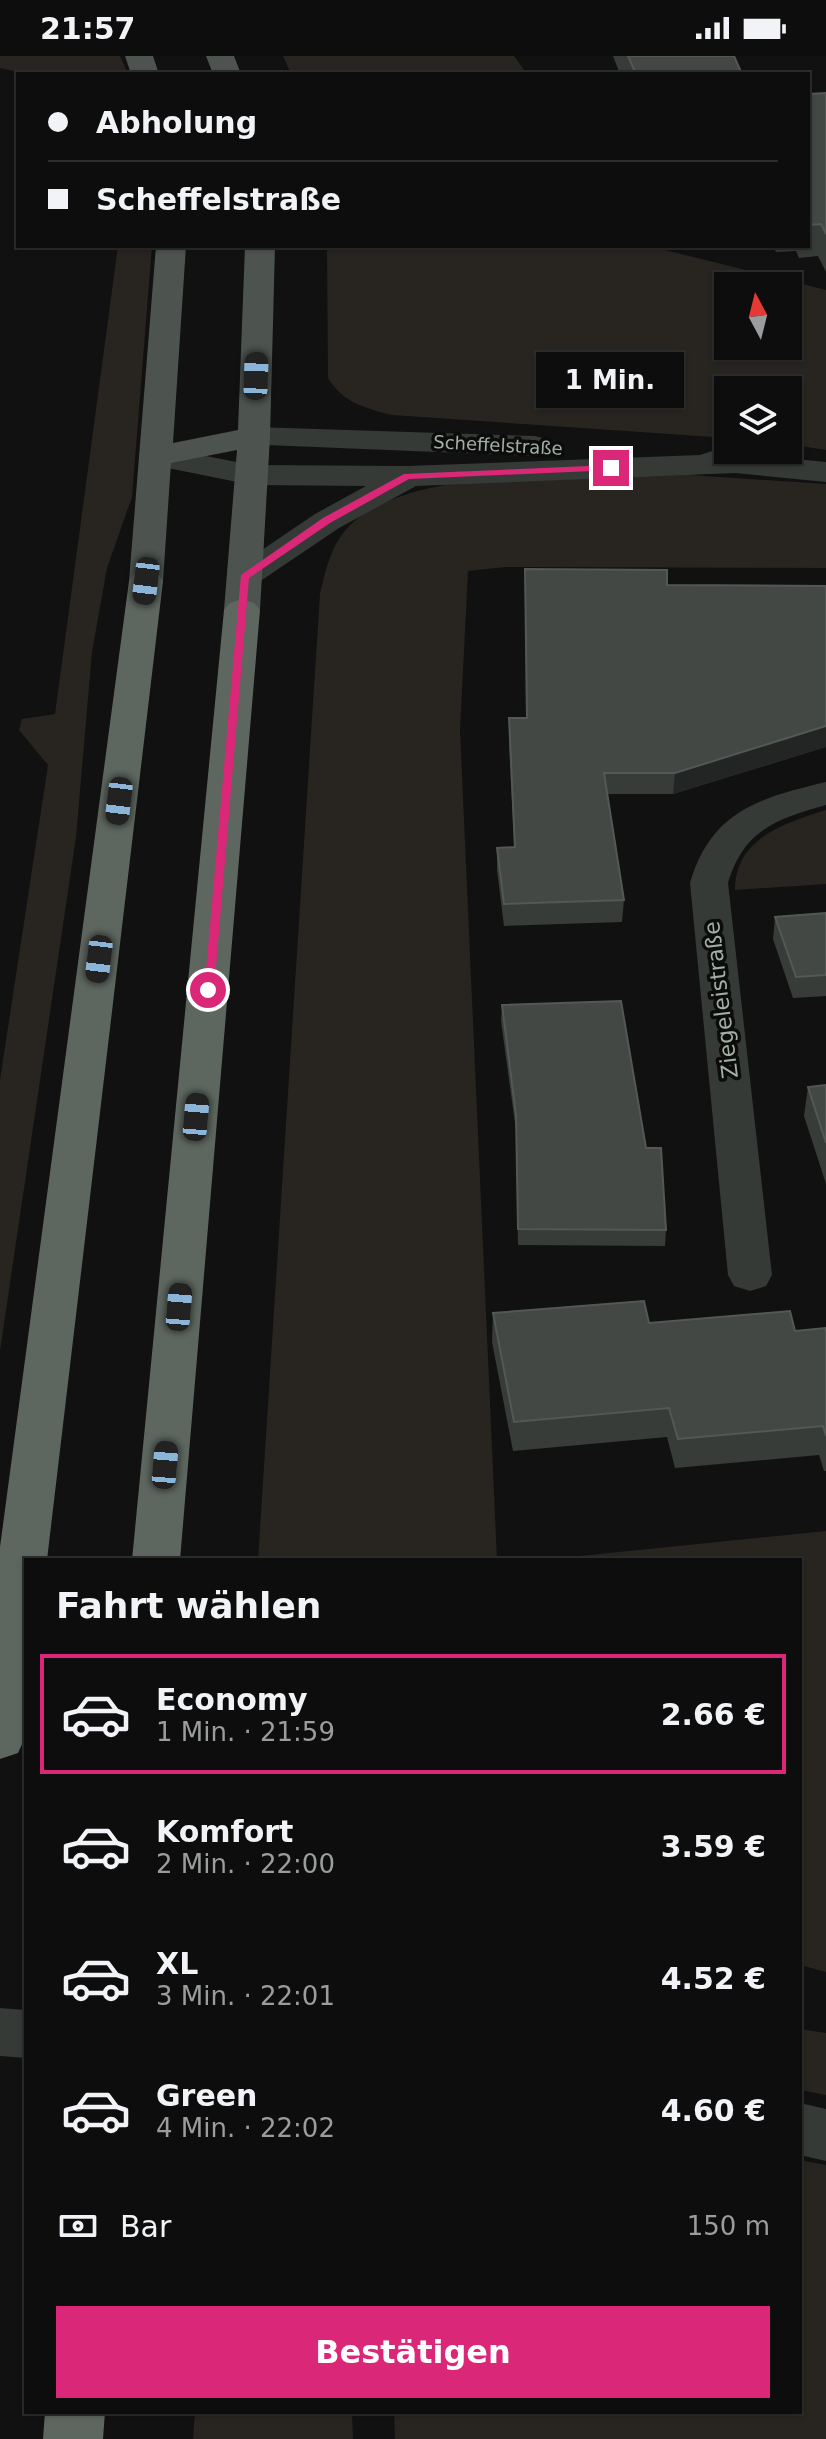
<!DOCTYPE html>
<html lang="de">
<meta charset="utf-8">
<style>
:root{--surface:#0c0d0c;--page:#1a1b1a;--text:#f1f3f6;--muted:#9a9c9d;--line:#2c2d2d;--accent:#db2777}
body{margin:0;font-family:"DejaVu Sans",sans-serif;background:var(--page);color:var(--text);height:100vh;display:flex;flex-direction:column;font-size:30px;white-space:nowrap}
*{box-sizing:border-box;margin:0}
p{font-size:26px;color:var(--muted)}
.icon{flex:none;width:44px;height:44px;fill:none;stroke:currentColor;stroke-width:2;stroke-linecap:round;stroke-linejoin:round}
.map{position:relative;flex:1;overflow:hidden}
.side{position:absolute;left:24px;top:1502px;width:778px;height:856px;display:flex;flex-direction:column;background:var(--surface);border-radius:0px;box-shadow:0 2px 6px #0004,0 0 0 2px var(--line)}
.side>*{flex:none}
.banner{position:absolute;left:16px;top:16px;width:794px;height:176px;border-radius:0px;box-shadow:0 2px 6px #0004,0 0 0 2px var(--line);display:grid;align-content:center;height:176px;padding:0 32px;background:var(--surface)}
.needle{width:52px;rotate:353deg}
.buttons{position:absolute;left:714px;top:216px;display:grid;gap:16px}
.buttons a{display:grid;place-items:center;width:88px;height:88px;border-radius:0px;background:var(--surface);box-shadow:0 2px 6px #0004,0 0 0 2px var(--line);font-size:40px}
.end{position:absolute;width:36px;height:36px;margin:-18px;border:10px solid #db2777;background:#fff;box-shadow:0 0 0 4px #fff}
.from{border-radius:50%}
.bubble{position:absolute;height:56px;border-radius:0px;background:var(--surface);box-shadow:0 2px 6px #0004,0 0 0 2px var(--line);font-size:26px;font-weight:700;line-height:56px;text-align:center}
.car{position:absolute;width:24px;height:48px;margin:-24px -12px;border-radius:10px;box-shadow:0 0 6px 2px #0007;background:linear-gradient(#222 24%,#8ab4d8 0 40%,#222 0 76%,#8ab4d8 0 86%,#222 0)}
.banner b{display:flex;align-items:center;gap:28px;height:76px;font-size:30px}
.banner b+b{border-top:2px solid var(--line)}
.banner i{width:20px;height:20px;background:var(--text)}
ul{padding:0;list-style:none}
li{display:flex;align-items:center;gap:24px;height:120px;margin:0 16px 12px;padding:0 16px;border:4px solid transparent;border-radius:0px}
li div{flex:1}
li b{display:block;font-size:30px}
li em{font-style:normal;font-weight:700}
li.selected{border-color:var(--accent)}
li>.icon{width:72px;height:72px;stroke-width:1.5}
h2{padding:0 32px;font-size:36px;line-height:96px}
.pay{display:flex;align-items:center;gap:20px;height:88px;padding:0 32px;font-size:30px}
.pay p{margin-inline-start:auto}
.button{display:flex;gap:16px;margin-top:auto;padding:16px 32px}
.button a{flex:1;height:92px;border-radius:0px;background:var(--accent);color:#fff;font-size:32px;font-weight:700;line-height:92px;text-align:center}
.status{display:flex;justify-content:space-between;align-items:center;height:56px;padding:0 40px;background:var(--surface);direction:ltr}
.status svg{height:22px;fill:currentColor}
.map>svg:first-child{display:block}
.green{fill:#282420;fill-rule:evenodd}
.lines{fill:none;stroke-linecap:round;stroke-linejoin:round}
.minor{fill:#363a37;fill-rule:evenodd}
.major{fill:#4d544f;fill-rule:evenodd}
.highway{fill:#5d665f;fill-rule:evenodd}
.wall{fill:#383c39}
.shaded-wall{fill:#232524}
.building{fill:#434845;stroke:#525854;stroke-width:2}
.route{fill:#db2777}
.labels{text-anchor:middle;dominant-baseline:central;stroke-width:7;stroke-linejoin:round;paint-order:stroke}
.far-street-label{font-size:18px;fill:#a2b0a4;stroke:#0b0c0b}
.street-label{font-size:22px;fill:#a2b0a4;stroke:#0b0c0b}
</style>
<div class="status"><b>21:57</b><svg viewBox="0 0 49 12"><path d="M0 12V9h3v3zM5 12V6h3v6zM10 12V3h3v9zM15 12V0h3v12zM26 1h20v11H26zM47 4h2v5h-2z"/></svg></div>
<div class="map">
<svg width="826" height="2383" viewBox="0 0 826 2383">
<rect width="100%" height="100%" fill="#101110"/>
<path class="green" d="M 0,0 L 120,0 L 128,18 L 27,18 L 0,12 Z
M 283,0 L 514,0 L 527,18 L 291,18 Z
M 118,190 L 152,190 L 132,441 L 107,512 L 92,596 L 76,781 L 0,1295 L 0,1024 L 48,709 L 19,674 L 22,663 L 55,658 Z
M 327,190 L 649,190 L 826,234 L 826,394 L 788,388 L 788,334 L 728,334 L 728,382 L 392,359 C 365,352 343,347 328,322 ZM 728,230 L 788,230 L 788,290 L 728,290 Z
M 690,419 L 826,428 L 826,512 L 505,511 L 468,515 L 460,674 L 497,1504 L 258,1504 L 320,538 C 327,509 332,483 357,463 C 425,408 602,420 690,419 Z
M 826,754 L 826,828 L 735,834 C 735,782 785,767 826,754 Z
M 826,1475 L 826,1916 L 800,1909 L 800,1504 L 540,1504 Z
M 800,1973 L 826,1977 L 826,2039 L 800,2034 Z
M 800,2104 L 826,2109 L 826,2383 L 395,2383 L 394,2356 L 800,2356 Z
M 195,2356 L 352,2356 L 353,2383 L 193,2383 Z"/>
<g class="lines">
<path class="minor" d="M 254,371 L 535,380 L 547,383 L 551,390 L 547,397 L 535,400 L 242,388 L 238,381 L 242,374 Z
M 155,390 L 252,409 L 407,410 L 700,399 L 712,395 L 826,406 L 826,426 L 735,417 L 416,430 L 339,472 L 256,528 L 244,531 L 232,528 L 227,521 L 232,514 L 315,458 L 366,430 L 252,429 L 143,407 L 139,400 L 143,393 Z
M 826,726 L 826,749 C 776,763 744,774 728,827 L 772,1219 L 766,1230 L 750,1235 L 734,1230 L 728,1219 L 690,827 C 711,755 759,742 826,726 Z
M 0,1952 L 26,1954 L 26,2002 L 0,2000 Z
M 800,2047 L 826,2053 L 826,2105 L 800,2099 Z"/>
<path class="major" d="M 125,0 L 153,0 L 159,18 L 131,18 Z
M 206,0 L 234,0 L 241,18 L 213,18 Z
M 156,190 L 186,190 L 173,387 L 238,374 L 245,190 L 275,190 L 270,381 L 260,554 L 254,561 L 242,565 L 230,561 L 224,554 L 237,394 L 171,407 L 163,525 L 158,532 L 146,535 L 134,532 L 129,525 Z"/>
<path class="highway" d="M 146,515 L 158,518 L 163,525 L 47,1504 L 26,1504 L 25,1682 L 18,1697 L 0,1703 L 0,1491 L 129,525 L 134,518 Z
M 242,543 L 254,547 L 260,554 L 180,1504 L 132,1504 L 224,554 L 230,547 Z
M 45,2356 L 105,2356 L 103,2383 L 43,2383 Z"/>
</g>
<path class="wall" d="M 613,0 L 734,0 L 742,18 L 620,18 Z
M 826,37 L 826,216 L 818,200 L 799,202 L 796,195 L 776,196 L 773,190 L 808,190 L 808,38 Z
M 525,513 L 667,529 L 826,530 L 826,691 L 673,738 L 607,738 L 624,844 L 622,866 L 504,870 L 497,814 L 497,792 L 514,791 L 509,684 L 509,662 L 526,662 Z
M 826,857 L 826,940 L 793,942 L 773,883 L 775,861 Z
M 502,949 L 646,1092 L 666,1174 L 665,1190 L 518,1189 L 516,1075 L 501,965 Z
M 826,1029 L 826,1128 L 804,1060 L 808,1031 Z
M 493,1257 L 649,1267 L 795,1275 L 826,1272 L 826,1415 L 824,1415 L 819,1399 L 675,1412 L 667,1381 L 513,1395 L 492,1286 Z"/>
<path class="shaded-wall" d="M 826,670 L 826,691 L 673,738 L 675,717 Z"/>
<path class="building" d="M 628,0 L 734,0 L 742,18 L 636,18 Z
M 826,37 L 826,178 L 821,168 L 808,169 L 808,38 Z
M 525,513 L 667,514 L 667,529 L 826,530 L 826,670 L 675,717 L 604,717 L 624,844 L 504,848 L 497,792 L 515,791 L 509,662 L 527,662 Z
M 826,857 L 826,919 L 796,921 L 775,861 Z
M 621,945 L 646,1092 L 661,1092 L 666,1174 L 518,1173 L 516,1059 L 502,949 Z
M 826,1029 L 826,1087 L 808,1031 Z
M 644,1245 L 649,1267 L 790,1255 L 795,1275 L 826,1272 L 826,1380 L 823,1370 L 678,1383 L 669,1352 L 514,1366 L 493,1257 Z"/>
<path class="route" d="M 611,409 L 615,414 L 409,423 L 330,467 L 249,522 L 214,934 L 204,937 L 241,519 L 323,462 L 404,418 Z"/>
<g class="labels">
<g class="far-street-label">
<text transform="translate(498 389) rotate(3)">Scheffelstraße</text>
</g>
<g class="street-label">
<text transform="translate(721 944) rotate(-97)">Ziegeleistraße</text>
</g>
</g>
</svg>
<div class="buttons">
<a><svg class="needle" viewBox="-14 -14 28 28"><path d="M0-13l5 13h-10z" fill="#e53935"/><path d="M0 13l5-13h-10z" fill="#9a9c9d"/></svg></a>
<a><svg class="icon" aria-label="layers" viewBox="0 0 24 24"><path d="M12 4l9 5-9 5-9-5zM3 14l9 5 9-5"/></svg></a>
</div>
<i class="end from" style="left:208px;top:934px"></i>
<i class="end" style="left:611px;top:412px"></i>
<div class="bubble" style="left:536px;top:296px;width:148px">1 Min.</div>
<i class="car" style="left:256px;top:320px;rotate:2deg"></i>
<i class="car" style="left:146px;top:525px;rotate:187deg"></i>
<i class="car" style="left:119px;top:745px;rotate:187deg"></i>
<i class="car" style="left:99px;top:903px;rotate:187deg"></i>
<i class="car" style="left:196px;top:1061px;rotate:5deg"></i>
<i class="car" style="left:179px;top:1251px;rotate:5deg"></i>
<i class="car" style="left:165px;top:1409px;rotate:5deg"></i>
<div class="banner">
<b><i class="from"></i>Abholung</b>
<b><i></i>Scheffelstraße</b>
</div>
<section class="side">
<h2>Fahrt wählen</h2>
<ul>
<li class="selected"><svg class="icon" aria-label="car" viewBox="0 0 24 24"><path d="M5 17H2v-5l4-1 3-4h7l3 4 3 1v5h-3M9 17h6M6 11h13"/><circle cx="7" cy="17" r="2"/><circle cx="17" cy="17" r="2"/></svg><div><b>Economy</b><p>1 Min. · 21:59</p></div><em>2.66 €</em></li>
<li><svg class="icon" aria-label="car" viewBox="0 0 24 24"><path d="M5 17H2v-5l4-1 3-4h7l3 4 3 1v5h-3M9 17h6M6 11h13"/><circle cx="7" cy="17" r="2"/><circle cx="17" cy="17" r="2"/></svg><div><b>Komfort</b><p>2 Min. · 22:00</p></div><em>3.59 €</em></li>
<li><svg class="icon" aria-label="car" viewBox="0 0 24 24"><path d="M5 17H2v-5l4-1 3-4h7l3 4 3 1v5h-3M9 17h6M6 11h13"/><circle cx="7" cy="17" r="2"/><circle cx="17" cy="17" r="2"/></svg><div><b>XL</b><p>3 Min. · 22:01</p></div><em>4.52 €</em></li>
<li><svg class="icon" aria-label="car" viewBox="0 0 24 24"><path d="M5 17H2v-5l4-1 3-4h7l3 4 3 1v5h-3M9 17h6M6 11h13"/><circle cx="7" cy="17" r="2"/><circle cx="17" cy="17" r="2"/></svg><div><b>Green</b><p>4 Min. · 22:02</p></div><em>4.60 €</em></li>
</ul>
<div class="pay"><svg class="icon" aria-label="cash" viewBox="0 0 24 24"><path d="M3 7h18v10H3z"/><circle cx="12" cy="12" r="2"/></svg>Bar<p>150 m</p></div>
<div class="button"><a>Bestätigen</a></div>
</section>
</div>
